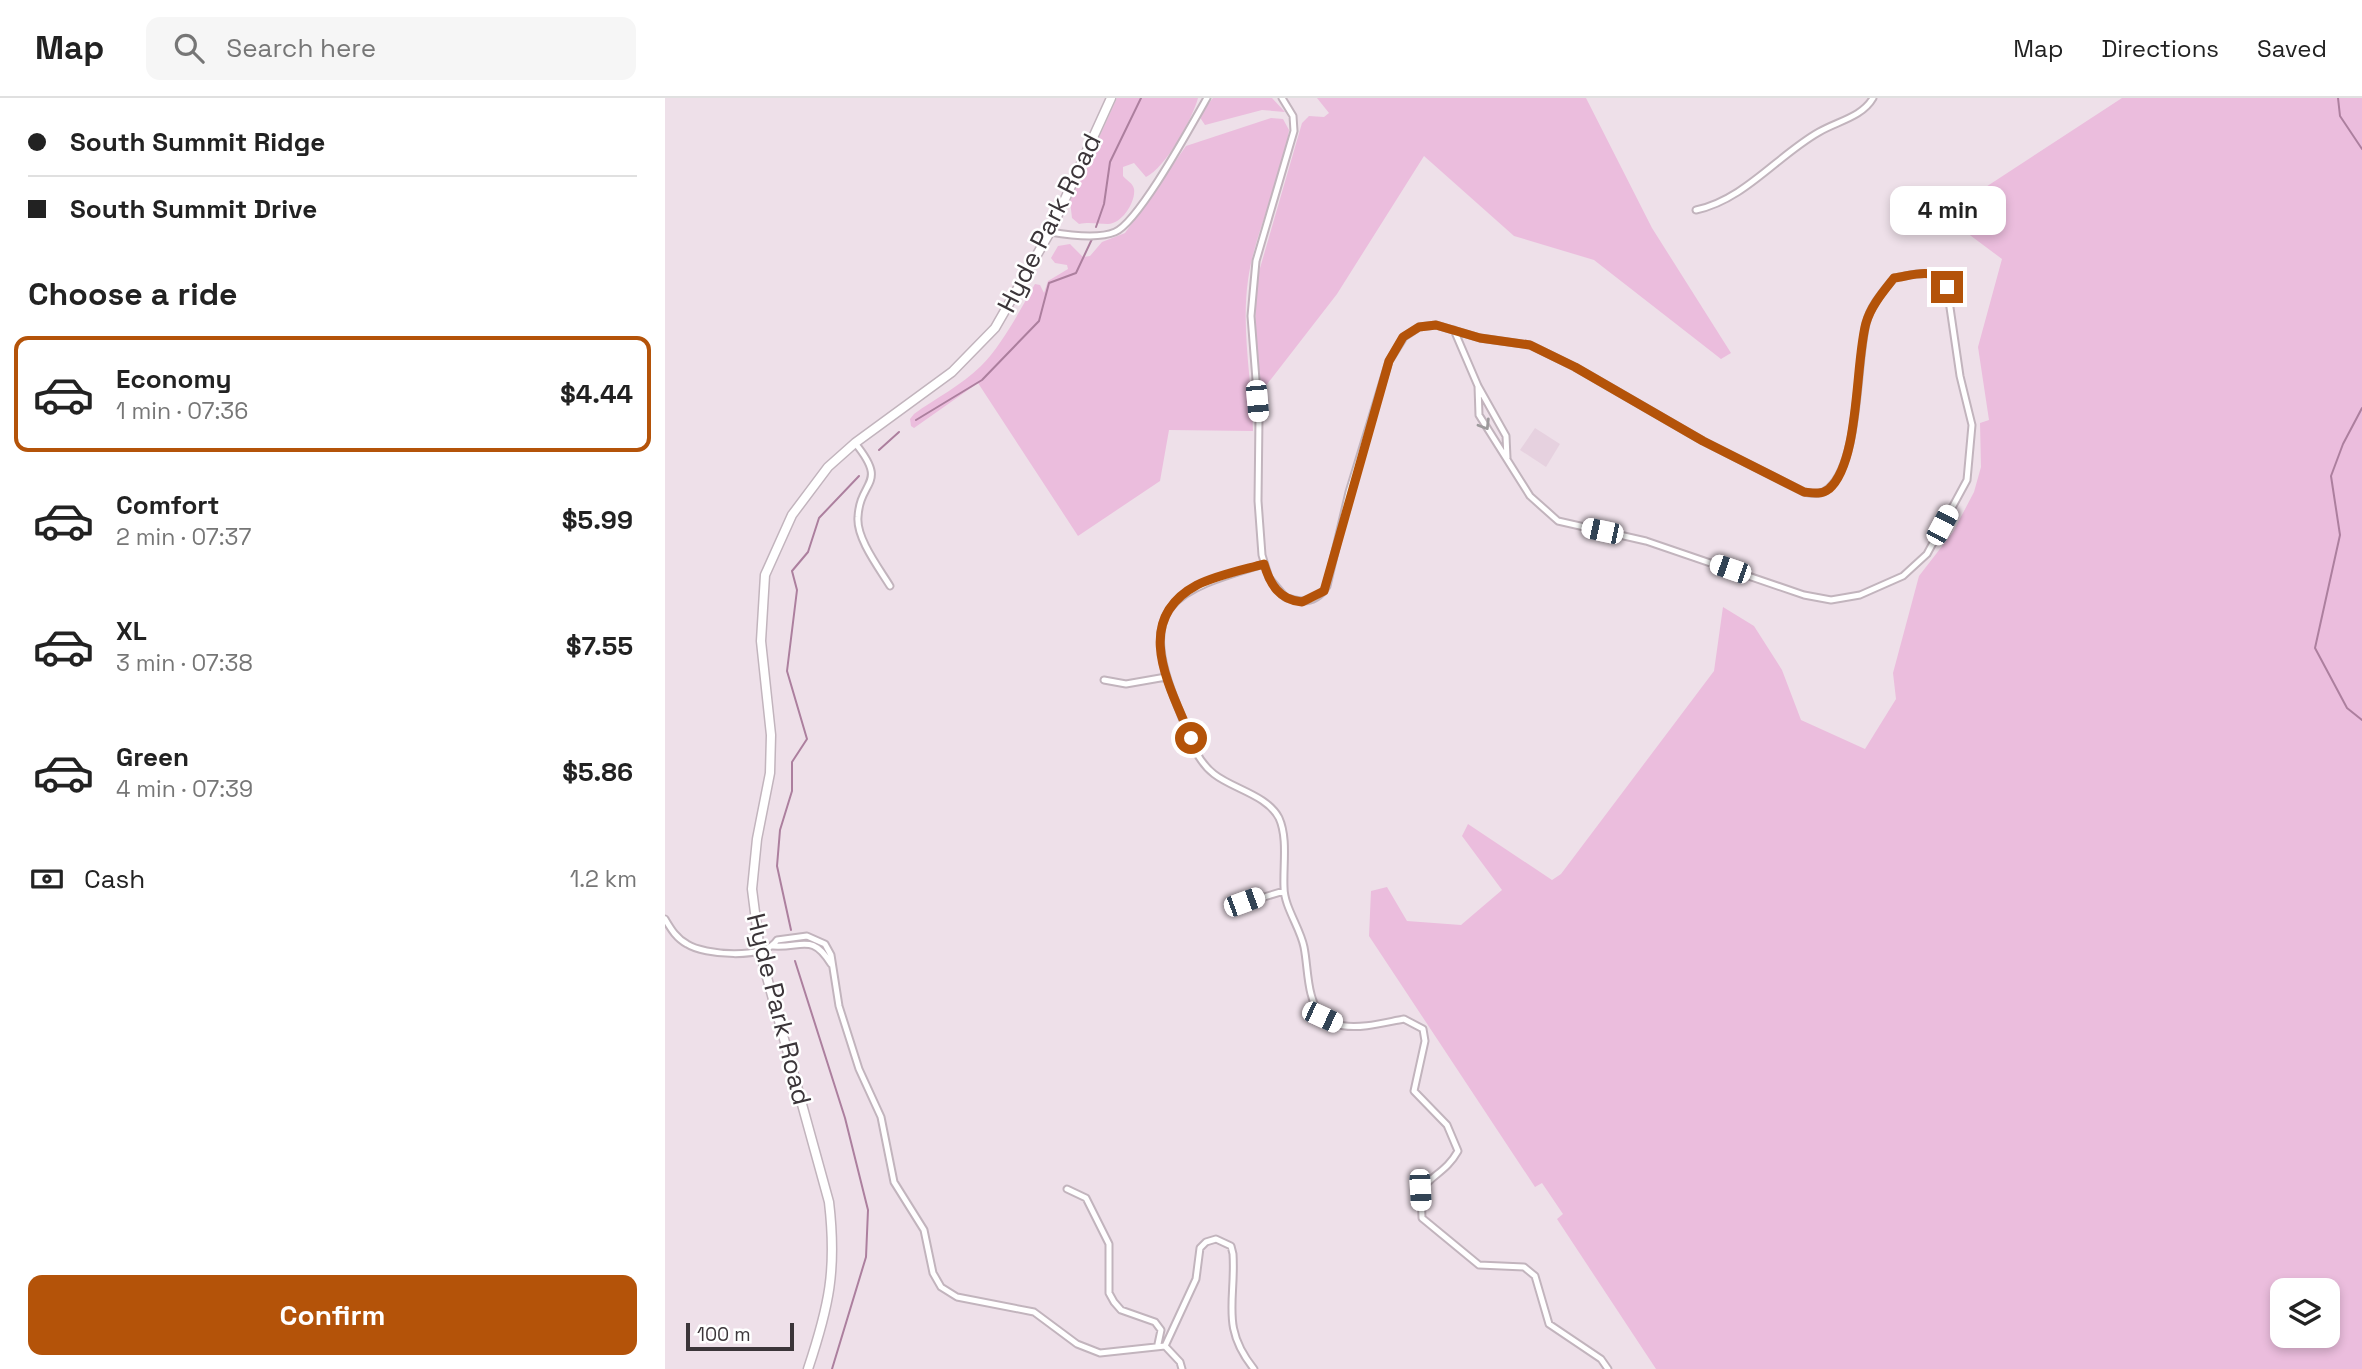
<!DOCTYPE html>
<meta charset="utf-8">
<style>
:root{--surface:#fff;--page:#f6f6f6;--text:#222;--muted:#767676;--line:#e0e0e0;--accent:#b45309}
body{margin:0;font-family:"Space Grotesk",sans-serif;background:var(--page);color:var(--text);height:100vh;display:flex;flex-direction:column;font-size:26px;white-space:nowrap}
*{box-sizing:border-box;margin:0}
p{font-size:23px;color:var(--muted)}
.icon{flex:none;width:38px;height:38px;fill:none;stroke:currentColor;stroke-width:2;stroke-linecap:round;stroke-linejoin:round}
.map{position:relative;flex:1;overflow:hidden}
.details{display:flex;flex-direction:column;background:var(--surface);width:665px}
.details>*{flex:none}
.hud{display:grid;align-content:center;height:154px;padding:0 28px;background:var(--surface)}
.tools{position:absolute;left:1605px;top:1180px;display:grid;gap:14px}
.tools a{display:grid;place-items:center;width:70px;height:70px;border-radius:14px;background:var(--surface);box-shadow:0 4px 10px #0003;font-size:35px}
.scale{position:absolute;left:21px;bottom:18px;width:108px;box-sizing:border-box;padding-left:7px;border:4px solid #3b3539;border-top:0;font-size:19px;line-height:24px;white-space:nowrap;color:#3b3539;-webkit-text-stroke:5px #fff;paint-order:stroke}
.end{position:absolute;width:32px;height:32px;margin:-16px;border:9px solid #b45309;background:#fff;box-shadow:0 0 0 4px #fff}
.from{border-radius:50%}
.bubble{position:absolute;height:49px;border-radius:14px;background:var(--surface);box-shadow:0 4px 10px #0003;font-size:23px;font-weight:700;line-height:49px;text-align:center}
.car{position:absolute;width:21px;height:42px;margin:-21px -10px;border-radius:9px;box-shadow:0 0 5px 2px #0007;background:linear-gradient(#fff 24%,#345 0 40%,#fff 0 76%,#345 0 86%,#fff 0)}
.hud b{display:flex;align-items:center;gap:24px;height:66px;font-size:26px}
.hud b+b{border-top:2px solid var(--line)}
.hud i{width:18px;height:18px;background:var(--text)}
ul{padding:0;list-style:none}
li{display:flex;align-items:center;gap:21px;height:116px;margin:0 14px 10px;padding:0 14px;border:4px solid transparent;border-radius:14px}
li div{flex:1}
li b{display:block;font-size:26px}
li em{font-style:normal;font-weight:700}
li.active{border-color:var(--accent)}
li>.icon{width:63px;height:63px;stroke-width:1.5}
h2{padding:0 28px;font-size:32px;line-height:84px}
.pay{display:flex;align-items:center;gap:18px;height:77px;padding:0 28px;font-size:26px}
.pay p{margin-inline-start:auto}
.primary-button{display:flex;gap:14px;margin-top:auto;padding:14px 28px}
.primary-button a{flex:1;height:80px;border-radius:14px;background:var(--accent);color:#fff;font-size:28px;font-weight:700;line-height:80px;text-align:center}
header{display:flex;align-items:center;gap:42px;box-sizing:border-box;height:98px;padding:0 35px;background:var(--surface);border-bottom:2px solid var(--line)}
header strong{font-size:33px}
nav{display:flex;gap:38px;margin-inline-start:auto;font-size:24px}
.search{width:490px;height:63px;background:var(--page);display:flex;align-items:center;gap:18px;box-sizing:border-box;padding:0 24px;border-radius:14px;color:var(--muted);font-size:26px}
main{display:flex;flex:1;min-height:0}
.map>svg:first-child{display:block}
.built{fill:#e6d1df}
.green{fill:#ebbddd;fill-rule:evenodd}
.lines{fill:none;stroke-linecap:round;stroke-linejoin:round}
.stream{stroke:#ac7f9e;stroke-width:2}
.minor-casing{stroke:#c2b4bd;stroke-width:9}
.secondary-casing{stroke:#c2b4bd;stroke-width:11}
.minor{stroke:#fff;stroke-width:5}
.secondary{stroke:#fff;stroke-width:8}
.oneway{stroke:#9d9a9c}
.route{stroke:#b45309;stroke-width:9}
.labels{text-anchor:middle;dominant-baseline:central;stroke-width:5;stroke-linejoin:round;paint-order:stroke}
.street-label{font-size:26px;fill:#3b3539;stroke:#fff}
</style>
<header>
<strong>Map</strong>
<div class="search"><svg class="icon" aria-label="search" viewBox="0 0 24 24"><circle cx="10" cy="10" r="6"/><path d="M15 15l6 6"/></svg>Search here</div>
<nav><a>Map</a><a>Directions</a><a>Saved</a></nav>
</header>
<main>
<section class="details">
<div class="hud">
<b><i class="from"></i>South Summit Ridge</b>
<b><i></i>South Summit Drive</b>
</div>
<h2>Choose a ride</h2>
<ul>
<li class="active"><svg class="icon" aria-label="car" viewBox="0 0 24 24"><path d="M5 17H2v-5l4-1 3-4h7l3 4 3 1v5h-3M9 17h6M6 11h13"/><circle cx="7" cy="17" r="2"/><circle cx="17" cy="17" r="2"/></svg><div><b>Economy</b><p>1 min · 07:36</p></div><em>$4.44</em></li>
<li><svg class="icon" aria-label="car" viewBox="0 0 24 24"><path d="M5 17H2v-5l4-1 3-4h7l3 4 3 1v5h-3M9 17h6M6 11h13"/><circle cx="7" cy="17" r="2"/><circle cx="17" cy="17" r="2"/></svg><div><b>Comfort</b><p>2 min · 07:37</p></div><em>$5.99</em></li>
<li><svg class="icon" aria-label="car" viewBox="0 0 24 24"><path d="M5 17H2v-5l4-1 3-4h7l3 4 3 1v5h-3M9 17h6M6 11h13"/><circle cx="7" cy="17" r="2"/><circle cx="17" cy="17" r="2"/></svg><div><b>XL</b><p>3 min · 07:38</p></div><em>$7.55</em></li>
<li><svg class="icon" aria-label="car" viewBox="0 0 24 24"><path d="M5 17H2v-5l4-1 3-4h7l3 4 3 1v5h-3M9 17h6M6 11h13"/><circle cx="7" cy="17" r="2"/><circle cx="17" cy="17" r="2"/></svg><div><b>Green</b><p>4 min · 07:39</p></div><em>$5.86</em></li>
</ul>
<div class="pay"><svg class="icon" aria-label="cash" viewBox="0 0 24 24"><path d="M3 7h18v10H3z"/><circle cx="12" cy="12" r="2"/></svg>Cash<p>1.2 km</p></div>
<div class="primary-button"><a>Confirm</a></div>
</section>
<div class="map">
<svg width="1697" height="1271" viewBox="0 0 1697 1271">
<rect width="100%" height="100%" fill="#eee0e9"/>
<path class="built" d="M 870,330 L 895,346 L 881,369 L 855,352 Z"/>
<path class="green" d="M 452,0 L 533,0 C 527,22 501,69 481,79 L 469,65 L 458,69 L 458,78 C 462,83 468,85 469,91 C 471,104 457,126 443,126 C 432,126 425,124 414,126 L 407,120 L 405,103 Z
M 548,0 L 607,0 L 620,14 L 597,12 L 540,27 L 534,18 Z
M 652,0 L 921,0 L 987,130 L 1066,255 L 1056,261 L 929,162 L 849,138 L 759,58 L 672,196 L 596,294 L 590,235 L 591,184 L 637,25 L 644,18 L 659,19 L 664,15 Z
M 1457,0 L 1697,0 L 1697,1271 L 991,1271 L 892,1121 L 898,1116 L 877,1085 L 870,1089 L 704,838 L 706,793 L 722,789 L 742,823 L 796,827 L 837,792 L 797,738 L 803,726 L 887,782 L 896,776 L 1049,573 L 1058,509 L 1089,528 L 1117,572 L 1136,622 L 1200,651 L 1231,601 L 1228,575 L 1254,478 L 1288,434 L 1309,394 L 1316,369 L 1315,325 L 1324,322 L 1313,249 L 1337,161 L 1278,117 ZM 1617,1192 L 1662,1192 L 1662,1237 L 1617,1237 Z
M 606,20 L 618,21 L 624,32 C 618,81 590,131 583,182 C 576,232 587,283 588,333 L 504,332 L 495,383 L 413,438 L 313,285 L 249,330 L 246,328 L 245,321 L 249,316 C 271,300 297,287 316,268 C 337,247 355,212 370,186 L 375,187 L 379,195 L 383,183 L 403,171 L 402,167 L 390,165 L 386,160 L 393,148 L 405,146 L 418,159 L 425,158 L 437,144 L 460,135 L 521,48 Z"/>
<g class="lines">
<path class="stream" d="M 1673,0 L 1675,18 L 1697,51
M 431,129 L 439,106 L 445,64 L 476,0
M 1697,310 L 1678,346 L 1666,378 L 1675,437 L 1650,550 L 1682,610 L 1697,622
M 251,322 L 317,282 L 374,223 L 384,185 L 411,175 L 427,141
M 214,352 L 234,334
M 126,832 L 112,768 L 115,732 L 127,693 L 127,664 L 142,641 L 122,573 L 132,492 L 127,473 L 143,454 L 154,420 L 194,378
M 130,863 L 180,1020 L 203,1112 L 201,1159 L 167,1271"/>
<g class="minor-casing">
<path id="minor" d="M 617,0 L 628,18 L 629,33 L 591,163 L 586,218 L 594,320 L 593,403 L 597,457 L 604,480 L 620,499 C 637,506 652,504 662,488 L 684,394 L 724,263 L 739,239 L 754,229 L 771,227 L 815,240 L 865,247 L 910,269 L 1038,343 L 1139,394 C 1148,396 1157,397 1164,390 C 1195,362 1191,267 1201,226 C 1205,208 1217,195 1229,180 C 1251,177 1270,168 1282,189 L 1295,278 L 1307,327 L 1302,382 L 1262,456 L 1238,478 L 1195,497 L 1166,502 L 1139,497 L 981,443 L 893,423 L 865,398 L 814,317 L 813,288
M 1031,112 C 1079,102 1113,57 1154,34 C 1173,23 1197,19 1208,0
M 385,134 C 403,137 434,141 450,134 C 474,124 527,26 542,0
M 789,232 L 813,288 L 841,338 L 842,360
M 190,345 C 224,387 195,381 193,419 C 191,440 214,470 225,488
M 599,466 C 509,493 471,506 512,607 C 522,630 528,660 549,676 C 568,691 602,697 614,720 C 623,740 618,767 619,789 C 619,809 635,829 639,849 C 642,864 642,881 646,896 C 657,943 705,927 739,921 L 758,931 L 760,943 L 749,993 L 782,1027 L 793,1053 C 781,1074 769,1075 756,1092 L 757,1120 L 814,1167 L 859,1169 L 870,1178 L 884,1226 L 936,1261 L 943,1271
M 439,582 L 461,586 L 501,579
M 579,805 L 619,793
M 0,821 C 6,831 11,840 22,846 C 39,857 100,862 112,842 L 142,838 L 160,846 L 166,857 L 174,908 L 194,971 L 216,1019 L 229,1084 L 259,1132 L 268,1175 L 276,1189 L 292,1199 L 369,1214 L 412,1246 L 435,1255 L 500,1248 L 515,1264 L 517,1271
M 108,848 C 138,850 147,835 166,866
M 402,1091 L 421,1100 L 444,1146 L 444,1195 L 449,1204 L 456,1212 L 490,1224 L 496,1232 L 493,1246
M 500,1248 L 531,1181 L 535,1150 L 541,1144 L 551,1141 L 566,1148 L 568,1156 C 571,1203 555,1229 589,1271"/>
</g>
<g class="secondary-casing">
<path id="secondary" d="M 143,1271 C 164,1208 172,1172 164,1104 L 95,854 L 87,791 L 92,741 L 105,675 L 106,637 L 96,543 L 100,477 L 127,417 L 163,369 L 190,345 L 287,274 L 330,230 L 385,134 L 446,0"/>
</g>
<use href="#minor" class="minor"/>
<use href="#secondary" class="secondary"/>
</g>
<defs><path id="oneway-chevron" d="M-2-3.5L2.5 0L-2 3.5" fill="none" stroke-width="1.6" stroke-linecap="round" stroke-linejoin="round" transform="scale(1.75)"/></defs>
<use class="oneway" href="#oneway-chevron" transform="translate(820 327) rotate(58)"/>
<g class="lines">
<path class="route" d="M 526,640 C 506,590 465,523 532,487 C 552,477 577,472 599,466 C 605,486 614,502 637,504 L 659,493 L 724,263 L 738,239 L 754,229 L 771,227 L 815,240 L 865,247 L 910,269 L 1038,343 L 1139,394 C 1148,395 1156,397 1164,391 C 1195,364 1190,265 1201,225 C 1206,208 1218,194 1229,180 C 1250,177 1270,168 1282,189"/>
</g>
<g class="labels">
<g class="street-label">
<text transform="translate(384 125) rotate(-63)">Hyde Park Road</text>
<text transform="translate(114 911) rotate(76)">Hyde Park Road</text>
</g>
</g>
</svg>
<div class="tools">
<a><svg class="icon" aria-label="layers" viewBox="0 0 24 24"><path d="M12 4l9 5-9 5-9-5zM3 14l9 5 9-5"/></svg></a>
</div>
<div class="scale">100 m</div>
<i class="end from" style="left:526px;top:640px"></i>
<i class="end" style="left:1282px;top:189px"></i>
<div class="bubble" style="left:1225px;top:88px;width:116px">4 min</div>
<i class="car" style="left:592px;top:303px;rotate:175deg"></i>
<i class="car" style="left:1277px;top:427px;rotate:28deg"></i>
<i class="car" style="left:937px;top:433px;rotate:282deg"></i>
<i class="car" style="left:1065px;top:471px;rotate:289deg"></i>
<i class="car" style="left:579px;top:804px;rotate:70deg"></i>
<i class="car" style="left:657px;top:919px;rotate:115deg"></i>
<i class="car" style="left:755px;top:1092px;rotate:177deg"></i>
</div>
</main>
